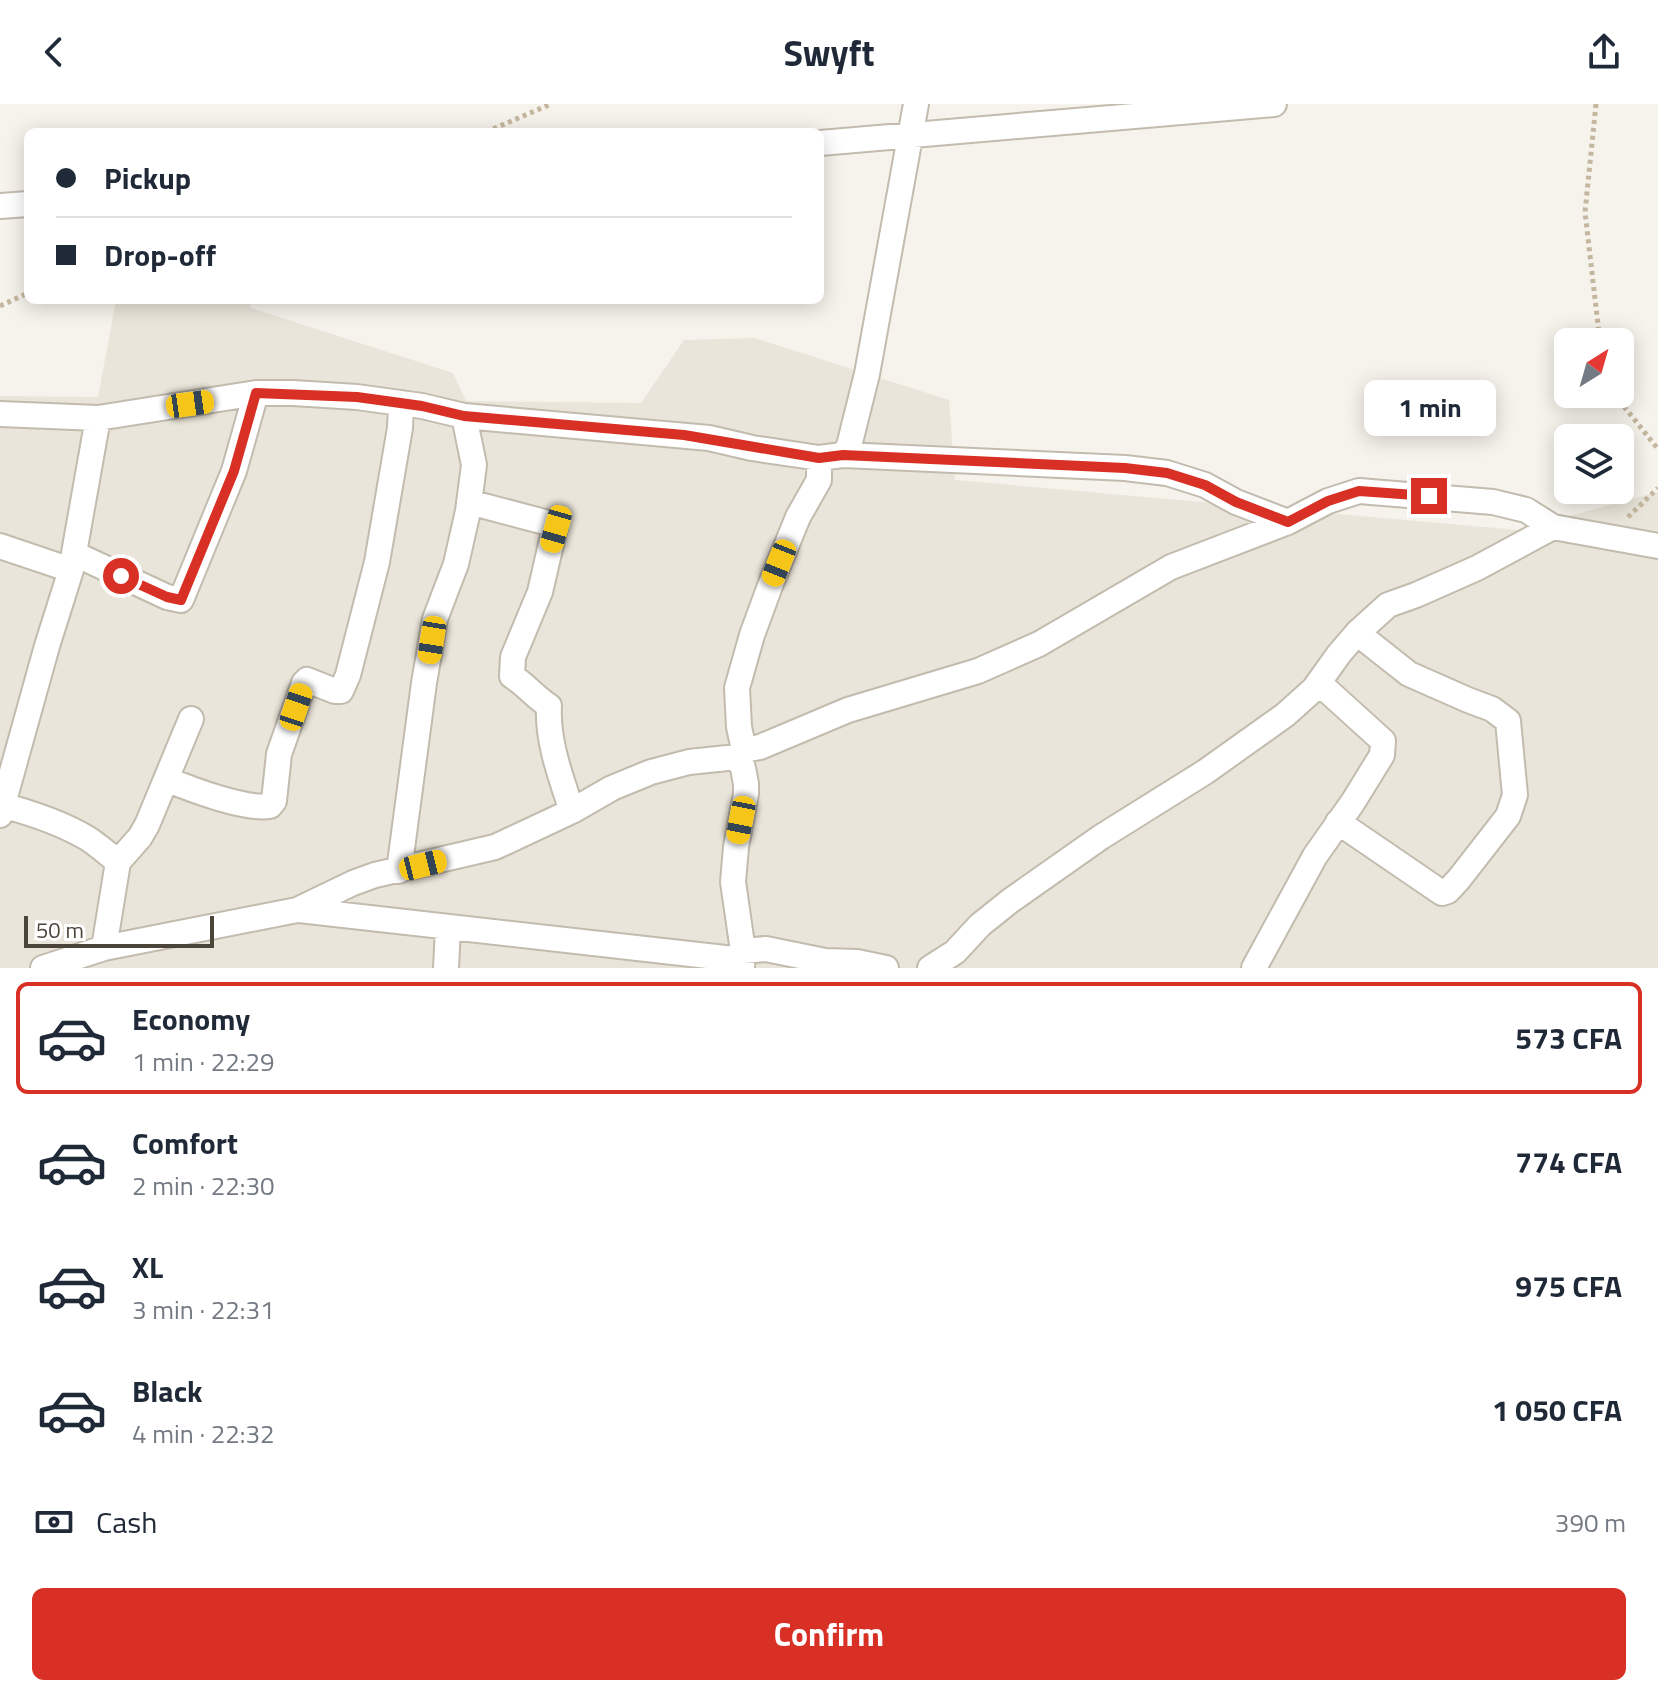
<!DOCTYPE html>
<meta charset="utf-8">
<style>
:root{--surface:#fff;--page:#f2f2f3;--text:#1f2937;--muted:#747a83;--line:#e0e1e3;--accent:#d93025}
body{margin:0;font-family:"Titillium Web",sans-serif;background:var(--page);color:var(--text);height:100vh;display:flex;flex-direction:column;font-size:30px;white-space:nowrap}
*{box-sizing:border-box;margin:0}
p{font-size:26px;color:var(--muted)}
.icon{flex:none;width:44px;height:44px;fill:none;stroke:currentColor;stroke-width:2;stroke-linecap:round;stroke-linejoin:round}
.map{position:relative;height:864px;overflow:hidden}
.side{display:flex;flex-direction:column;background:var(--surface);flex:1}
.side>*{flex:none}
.top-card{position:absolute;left:24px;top:24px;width:800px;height:176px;border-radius:12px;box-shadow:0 4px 20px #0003;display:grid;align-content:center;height:176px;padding:0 32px;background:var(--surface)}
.needle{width:52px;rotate:37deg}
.buttons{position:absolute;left:1554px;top:224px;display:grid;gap:16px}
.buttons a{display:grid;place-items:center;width:80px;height:80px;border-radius:12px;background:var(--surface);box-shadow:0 4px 20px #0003;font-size:40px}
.scale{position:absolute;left:24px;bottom:20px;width:190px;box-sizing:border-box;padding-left:8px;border:4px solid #4b4439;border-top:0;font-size:22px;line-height:28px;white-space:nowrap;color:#4b4439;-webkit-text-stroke:6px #fff;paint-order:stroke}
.end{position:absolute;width:36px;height:36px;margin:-18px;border:10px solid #d93025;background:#fff;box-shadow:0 0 0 4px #fff}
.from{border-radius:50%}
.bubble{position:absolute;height:56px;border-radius:12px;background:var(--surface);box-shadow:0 4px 20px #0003;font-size:26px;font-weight:700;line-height:56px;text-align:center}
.car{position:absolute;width:24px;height:48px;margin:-24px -12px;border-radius:10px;box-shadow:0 0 6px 2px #0007;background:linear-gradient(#f5c518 24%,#345 0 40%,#f5c518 0 76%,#345 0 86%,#f5c518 0)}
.top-card b{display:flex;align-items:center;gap:28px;height:76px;font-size:30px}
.top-card b+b{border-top:2px solid var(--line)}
.top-card i{width:20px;height:20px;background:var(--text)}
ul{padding:14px 0 0;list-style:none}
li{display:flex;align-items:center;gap:24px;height:112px;margin:0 16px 12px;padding:0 16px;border:4px solid transparent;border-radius:12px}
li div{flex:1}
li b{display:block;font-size:30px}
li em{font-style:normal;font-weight:700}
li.active{border-color:var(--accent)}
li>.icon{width:72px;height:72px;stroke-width:1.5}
.pay{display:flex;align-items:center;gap:20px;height:88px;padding:0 32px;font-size:30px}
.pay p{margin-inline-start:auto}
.cta{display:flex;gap:16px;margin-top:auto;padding:16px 32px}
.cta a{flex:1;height:92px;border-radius:12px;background:var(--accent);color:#fff;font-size:32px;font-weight:700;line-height:92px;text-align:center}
header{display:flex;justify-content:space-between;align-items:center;height:104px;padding:0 32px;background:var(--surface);font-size:36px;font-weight:700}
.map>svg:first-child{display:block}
.residential{fill:#eae5da}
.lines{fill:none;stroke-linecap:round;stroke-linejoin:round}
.street-casing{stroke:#c2bbae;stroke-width:28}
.path{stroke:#c4b79f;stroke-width:5;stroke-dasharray:4 4;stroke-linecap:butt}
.street{stroke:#fff;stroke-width:24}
.route{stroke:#d93025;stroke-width:10}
</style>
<header><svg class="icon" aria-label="back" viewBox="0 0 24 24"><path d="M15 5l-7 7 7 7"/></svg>Swyft<svg class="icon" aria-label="share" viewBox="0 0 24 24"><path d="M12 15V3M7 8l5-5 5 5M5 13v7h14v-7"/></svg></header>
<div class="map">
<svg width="1658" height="864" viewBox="0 0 1658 864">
<rect width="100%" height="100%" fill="#f6f3ec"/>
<path class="residential" d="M 116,196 L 249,196 L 251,204 L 453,269 L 466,297 L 641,299 L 684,236 L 755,234 L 949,296 L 955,376 L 1518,426 L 1658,388 L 1658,864 L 0,864 L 0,292 L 98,293 Z"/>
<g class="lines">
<g class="street-casing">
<path id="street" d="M 820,39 L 1274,0
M 0,102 L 28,100
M 0,310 L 98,314 L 256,289 L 293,289 L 357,293 L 422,302 L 464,312 L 709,334 L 752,344 L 819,354
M 843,351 L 1125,364 L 1167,369 L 1205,381 L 1236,398 L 1288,418 L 1328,397 L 1359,387 L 1493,398 L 1526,406 L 1553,423 L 1658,442
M 469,398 L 552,420 L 555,423 L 540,488 L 513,553 L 512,572 C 526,581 535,593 549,602 C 547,637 561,674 572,707
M 0,442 L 71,466
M 75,450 L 167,493 L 181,496 L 234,367 L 256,289
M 744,646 L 739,623 L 737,584 L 752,531 L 770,482 L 798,413 L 819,376 L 819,354 L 843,351 L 849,342 L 867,270 L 916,0
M 737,653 L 743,664 L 746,680 L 746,690 L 736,743 L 733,778 L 743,847 L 742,864
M 166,675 C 190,685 245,706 270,702 L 274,697 L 279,650 L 304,579 L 307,576 L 335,587 L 341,587 L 348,571 L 377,458 L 400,324 L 401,299
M 2,701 C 32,709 60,718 87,734 C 98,741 108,750 118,758 L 104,844
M 0,711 L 47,542 L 71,466 L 98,314
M 1338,718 L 1442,789 L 1448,787 L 1459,775 L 1508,712 L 1515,691 L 1508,617 L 1492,605 L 1468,596 L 1409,570 L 1357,529
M 118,758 L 140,733 L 147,721 L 191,615
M 399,767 L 424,579 L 435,515 L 456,460 L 468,407 L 474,361 L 464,312
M 299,806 L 743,856
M 743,847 L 766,845 L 825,857 L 857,858 L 886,864
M 43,864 L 104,844 L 297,806 L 353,779 L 375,771 L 495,743 L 572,707 L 612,684 L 651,668 L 689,658 L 737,653 L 744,646 L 760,643 L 848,606 L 978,567 L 1039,540 L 1171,463 L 1288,418
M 446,864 L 448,823
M 930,864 L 955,848 L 980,821 L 1010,797 L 1101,733 L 1205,668 L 1285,611 L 1314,585 L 1339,550 L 1357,529 L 1388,501 L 1416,491 L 1477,464 L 1553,423
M 1254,864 L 1315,752 L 1353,698 L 1382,651 L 1383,637 L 1319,579"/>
</g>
<path class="path" d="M 1596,0 L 1585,108 L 1600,238
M 486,28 L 551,0
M 0,202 L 28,189
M 1614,290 L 1658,345
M 1628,413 L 1658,384"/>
<use href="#street" class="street"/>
</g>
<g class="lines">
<path class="route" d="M 121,472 L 167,493 L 181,496 L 234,367 L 256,289 L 357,293 L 422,302 L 464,312 L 684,331 L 819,354 L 843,351 L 1125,364 L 1167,369 L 1205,381 L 1236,398 L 1288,418 L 1328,397 L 1359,387 L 1429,392"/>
</g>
</svg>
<div class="buttons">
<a><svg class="needle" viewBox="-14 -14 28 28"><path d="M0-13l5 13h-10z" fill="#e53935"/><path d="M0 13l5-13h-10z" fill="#747a83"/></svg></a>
<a><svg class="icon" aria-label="layers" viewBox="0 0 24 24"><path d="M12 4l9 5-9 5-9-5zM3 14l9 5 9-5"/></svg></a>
</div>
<div class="scale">50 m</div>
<i class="end from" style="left:121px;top:472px"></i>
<i class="end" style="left:1429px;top:392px"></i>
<div class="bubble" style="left:1364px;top:276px;width:132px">1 min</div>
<i class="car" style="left:190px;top:300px;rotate:82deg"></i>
<i class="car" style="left:556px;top:425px;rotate:196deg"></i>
<i class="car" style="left:779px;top:459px;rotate:202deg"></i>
<i class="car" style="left:432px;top:536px;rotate:189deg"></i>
<i class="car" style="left:296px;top:603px;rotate:19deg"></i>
<i class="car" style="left:741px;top:716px;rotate:191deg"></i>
<i class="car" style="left:423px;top:761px;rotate:76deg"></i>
<div class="top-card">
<b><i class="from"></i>Pickup</b>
<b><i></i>Drop-off</b>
</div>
</div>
<section class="side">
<ul>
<li class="active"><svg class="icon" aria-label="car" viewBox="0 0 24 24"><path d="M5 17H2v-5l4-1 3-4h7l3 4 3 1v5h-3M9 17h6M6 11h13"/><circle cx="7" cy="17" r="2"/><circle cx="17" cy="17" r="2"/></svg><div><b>Economy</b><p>1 min · 22:29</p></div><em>573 CFA</em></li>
<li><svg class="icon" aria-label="car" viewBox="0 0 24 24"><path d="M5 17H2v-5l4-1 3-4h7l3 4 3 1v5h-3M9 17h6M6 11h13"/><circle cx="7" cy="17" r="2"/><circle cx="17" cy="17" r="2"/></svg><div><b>Comfort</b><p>2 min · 22:30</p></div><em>774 CFA</em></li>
<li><svg class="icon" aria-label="car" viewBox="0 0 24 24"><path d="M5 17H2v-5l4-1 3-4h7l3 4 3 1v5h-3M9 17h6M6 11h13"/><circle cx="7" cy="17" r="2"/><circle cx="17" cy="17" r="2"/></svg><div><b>XL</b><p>3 min · 22:31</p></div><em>975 CFA</em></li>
<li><svg class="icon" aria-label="car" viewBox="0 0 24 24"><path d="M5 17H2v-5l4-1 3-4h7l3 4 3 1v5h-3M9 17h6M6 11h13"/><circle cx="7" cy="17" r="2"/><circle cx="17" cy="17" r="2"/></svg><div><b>Black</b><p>4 min · 22:32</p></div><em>1 050 CFA</em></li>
</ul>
<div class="pay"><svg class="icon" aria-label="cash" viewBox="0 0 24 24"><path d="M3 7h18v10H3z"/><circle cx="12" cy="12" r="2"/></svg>Cash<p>390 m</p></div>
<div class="cta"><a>Confirm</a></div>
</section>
